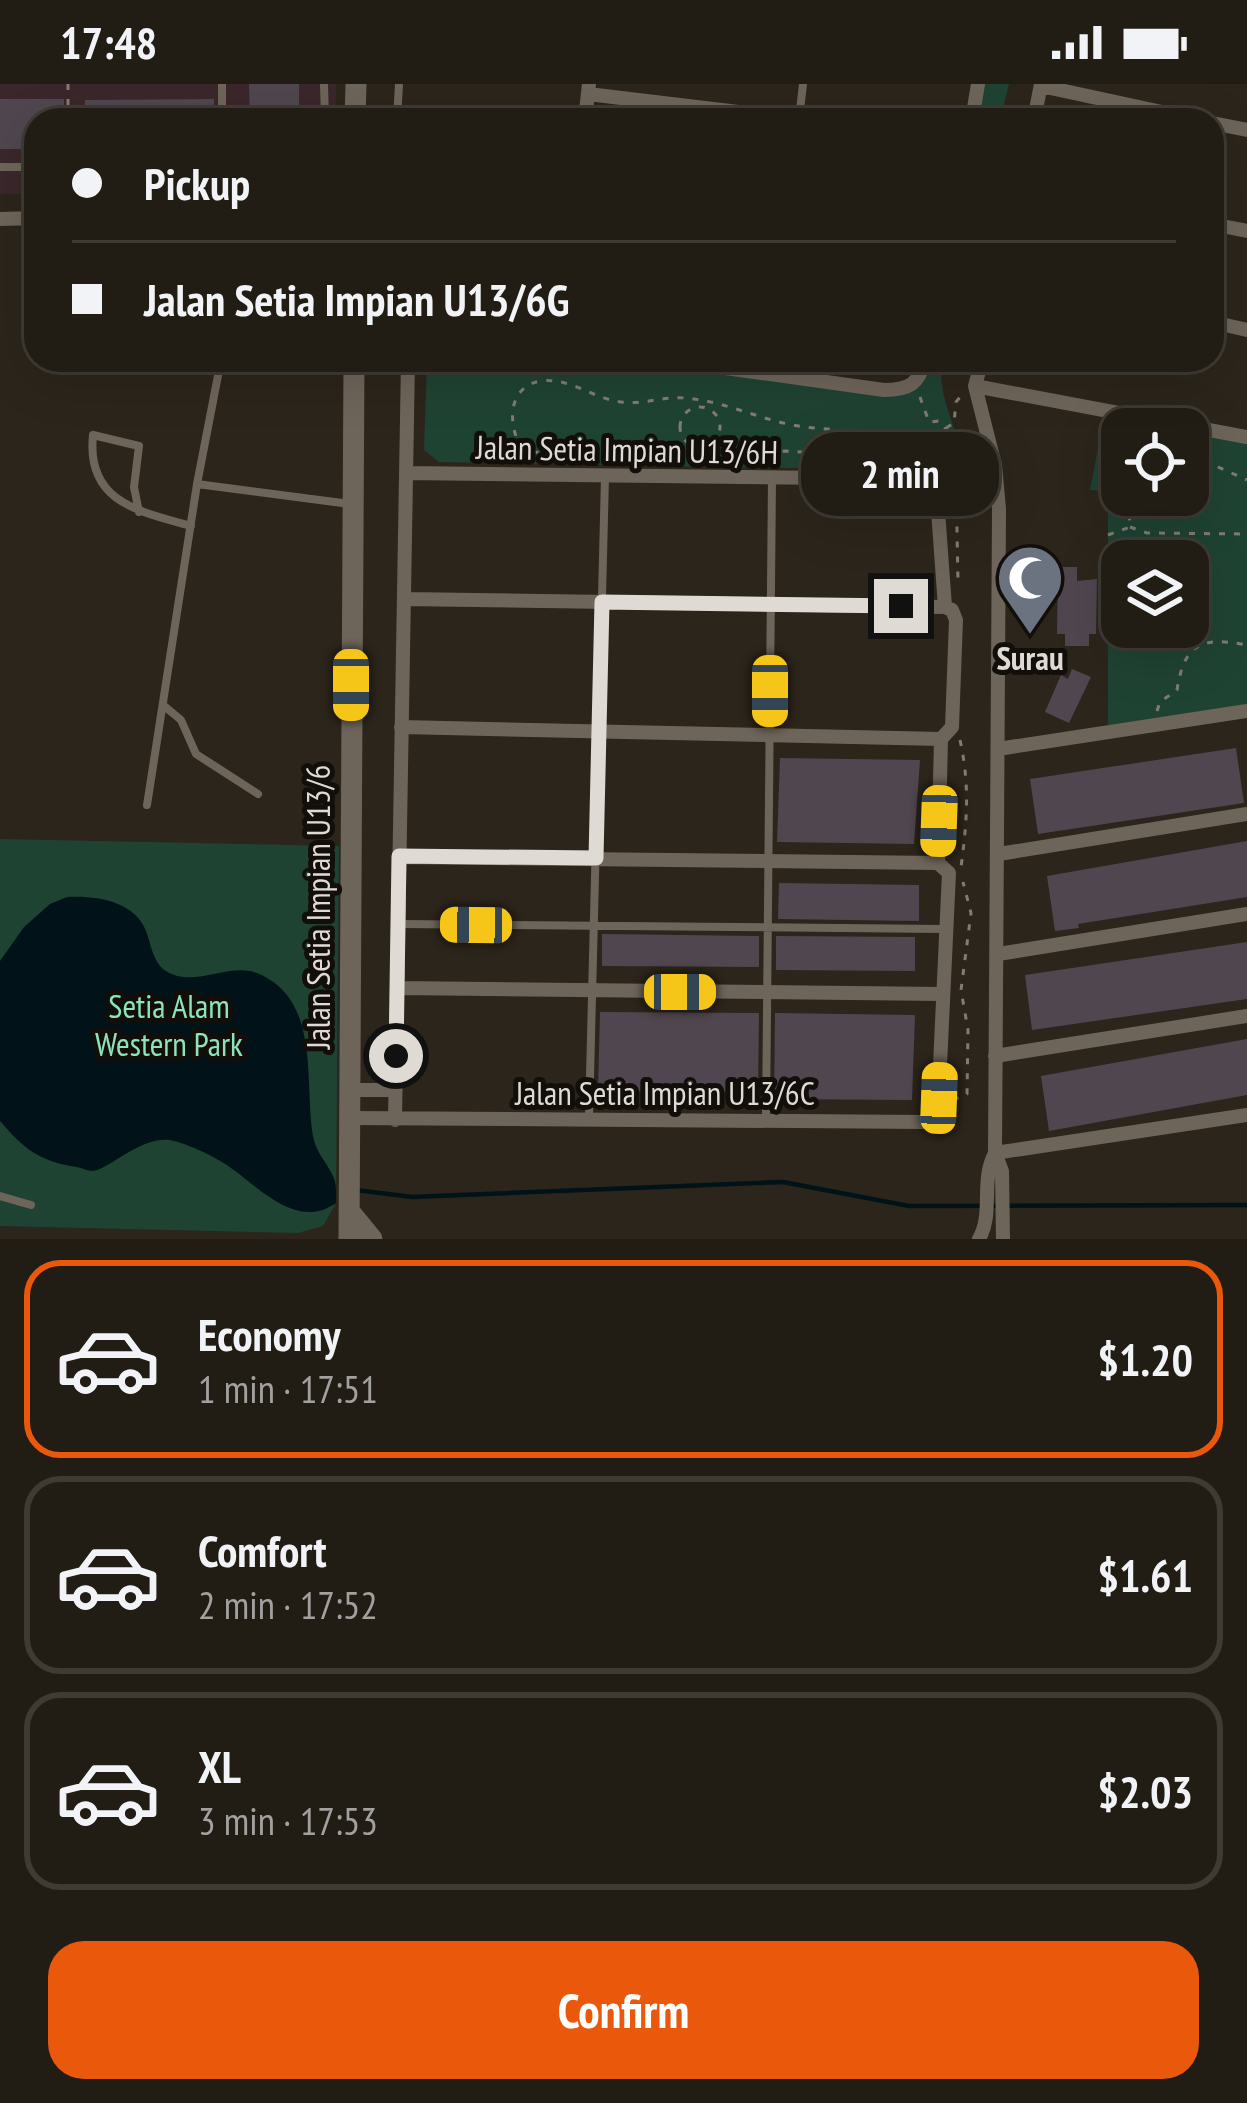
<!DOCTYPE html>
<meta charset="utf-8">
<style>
:root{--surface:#211c14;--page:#2d2922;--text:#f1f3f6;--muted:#a2a1a0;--line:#3e3a34;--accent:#ea580c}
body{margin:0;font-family:"PT Sans Narrow",sans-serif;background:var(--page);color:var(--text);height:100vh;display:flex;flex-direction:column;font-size:45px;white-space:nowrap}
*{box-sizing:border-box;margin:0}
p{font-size:39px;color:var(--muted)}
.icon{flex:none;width:66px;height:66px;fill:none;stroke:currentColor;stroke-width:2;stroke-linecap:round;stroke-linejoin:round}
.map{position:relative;height:1155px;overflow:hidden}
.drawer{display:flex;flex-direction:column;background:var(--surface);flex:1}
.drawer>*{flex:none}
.top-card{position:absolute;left:24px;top:24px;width:1200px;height:264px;border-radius:36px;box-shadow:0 12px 48px #0002,0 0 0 3px var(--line);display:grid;align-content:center;height:264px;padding:0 48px;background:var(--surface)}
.buttons{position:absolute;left:1101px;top:324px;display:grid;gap:24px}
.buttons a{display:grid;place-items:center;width:108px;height:108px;border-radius:24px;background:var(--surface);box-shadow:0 12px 48px #0002,0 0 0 3px var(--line);font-size:60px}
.end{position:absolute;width:54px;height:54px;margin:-27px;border:15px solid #dfdad4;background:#111;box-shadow:0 0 0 6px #111}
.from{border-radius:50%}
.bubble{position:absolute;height:84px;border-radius:36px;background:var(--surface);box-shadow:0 12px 48px #0002,0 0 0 3px var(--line);font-size:39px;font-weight:700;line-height:84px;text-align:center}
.car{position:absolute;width:36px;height:72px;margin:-36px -18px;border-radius:15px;box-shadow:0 0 9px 3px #0007;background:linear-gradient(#f5c518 24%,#345 0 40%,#f5c518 0 76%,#345 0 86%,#f5c518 0)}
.top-card b{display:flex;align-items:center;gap:42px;height:114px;font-size:45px}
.top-card b+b{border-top:3px solid var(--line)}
.top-card i{width:30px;height:30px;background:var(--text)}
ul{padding:21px 0 0;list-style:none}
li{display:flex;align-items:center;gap:36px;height:198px;margin:0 24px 18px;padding:0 24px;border:6px solid var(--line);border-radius:36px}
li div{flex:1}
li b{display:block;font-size:45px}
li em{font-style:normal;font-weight:700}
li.current{border-color:var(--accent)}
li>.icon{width:108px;height:108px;stroke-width:1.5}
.cta{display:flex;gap:24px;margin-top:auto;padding:24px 48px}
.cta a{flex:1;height:138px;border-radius:36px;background:var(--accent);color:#fff;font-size:48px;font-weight:700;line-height:138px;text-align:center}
.status{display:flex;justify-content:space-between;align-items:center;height:84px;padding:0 60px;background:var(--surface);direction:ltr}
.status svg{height:33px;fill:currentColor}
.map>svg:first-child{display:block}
.commercial{fill:#3b272b}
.green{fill:#1f4333;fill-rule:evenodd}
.water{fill:#011318}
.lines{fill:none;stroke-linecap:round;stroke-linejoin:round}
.stream{stroke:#011318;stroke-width:4.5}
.building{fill:#50464f}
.path{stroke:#827c73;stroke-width:3;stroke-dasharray:6 9;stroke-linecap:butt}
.lane{stroke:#6e655a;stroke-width:8}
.street{stroke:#6e655a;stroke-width:14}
.secondary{stroke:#6e655a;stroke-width:21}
.route{stroke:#dfdad4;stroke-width:15}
.labels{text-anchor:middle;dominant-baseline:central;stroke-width:10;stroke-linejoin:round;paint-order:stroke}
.street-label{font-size:33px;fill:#dfdad4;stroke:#120e0a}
.poi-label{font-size:33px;font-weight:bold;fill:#dfdad4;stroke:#120e0a}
.park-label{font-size:33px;fill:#8ce4bb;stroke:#120e0a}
</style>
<div class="status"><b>17:48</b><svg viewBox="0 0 49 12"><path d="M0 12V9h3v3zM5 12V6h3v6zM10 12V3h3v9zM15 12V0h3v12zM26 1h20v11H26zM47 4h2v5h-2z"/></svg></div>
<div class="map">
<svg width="1247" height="1155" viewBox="0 0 1247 1155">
<rect width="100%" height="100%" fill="#2c251b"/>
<path class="commercial" d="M 0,0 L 336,0 L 336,36 L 36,36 L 36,110 L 0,110 Z"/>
<path class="green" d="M 983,0 L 1009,0 L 1000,36 L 977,36 Z
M 427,276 L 614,276 L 886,312 L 912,300 L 919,276 L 943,276 C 934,317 965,347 959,387 L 439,378 L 424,366 Z
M 1104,334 L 1170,345 L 1122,345 L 1122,411 L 1188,411 L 1188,348 L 1247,358 L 1247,621 L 1108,641 L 1108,407 L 1090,406 ZM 1122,477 L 1188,477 L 1188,543 L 1122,543 Z
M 0,755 L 339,762 L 336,1119 L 323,1142 L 298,1149 L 0,1142 Z"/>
<path class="water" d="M 67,813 C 95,811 135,817 146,847 C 151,860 153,879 166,887 C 194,905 228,878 257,889 C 321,915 304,996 313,1052 C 316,1069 326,1077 333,1092 C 337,1100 336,1110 336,1119 C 294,1149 253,1096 222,1078 C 209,1070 185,1059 170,1056 C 146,1053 123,1073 102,1084 C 90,1090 88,1085 76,1083 C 39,1077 24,1065 0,1037 L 0,877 L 24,843 L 50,820 Z"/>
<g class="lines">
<path class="stream" d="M 356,1106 L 412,1113 L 783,1098 L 909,1122 L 1247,1121"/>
</g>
<path class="building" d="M 249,0 L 299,0 L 299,36 L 250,36 Z
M 0,15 L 64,15 L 64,36 L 36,36 L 36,65 L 0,65 Z
M 214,15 L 214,36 L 85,36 L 85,16 Z
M 1058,483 L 1077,483 L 1077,497 L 1097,495 L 1096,550 L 1089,550 L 1089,562 L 1065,562 L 1065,550 L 1057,550 Z
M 1072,585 L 1091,593 L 1069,639 L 1045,628 L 1061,591 L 1068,595 Z
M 1236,664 L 1244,719 L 1038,750 L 1030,695 Z
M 780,674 L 920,676 L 914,760 L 777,758 Z
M 1247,757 L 1247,813 L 1078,840 L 1079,844 L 1055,847 L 1047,792 Z
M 779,799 L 919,801 L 919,837 L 778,835 Z
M 602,850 L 759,852 L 759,883 L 602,882 Z
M 776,852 L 915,853 L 915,887 L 776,886 Z
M 1247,858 L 1247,915 L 1032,946 L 1025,891 Z
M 600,928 L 759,929 L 758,1008 L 598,1007 Z
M 775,929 L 915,931 L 912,1016 L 774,1015 Z
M 1247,955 L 1247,1011 L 1049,1047 L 1041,992 Z"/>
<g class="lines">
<path class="path" d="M 68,0 L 68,36
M 920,313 L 929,338 L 939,337 L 950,350 L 941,373
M680 343a20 20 0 1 1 40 0a20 20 0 1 1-40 0Z
M 946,344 L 954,339 L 956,318 L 961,312
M 871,361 C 849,341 820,347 793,341 C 756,334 723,317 685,314 C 664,312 642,321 621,318 C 594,315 569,293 541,297 C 511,302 508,332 517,355 L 525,365 L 554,373 L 609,356 L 681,371 L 786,367 L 855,372 L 884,355 C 914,358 943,366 956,396 L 958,498
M 507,376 L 514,357
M 1201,380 L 1203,360
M 1188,382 L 1216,382 L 1247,396
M 1130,443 L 1147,449 L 1247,450
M 1108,451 L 1130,443 L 1128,411
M 1157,627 L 1160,618 L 1177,606 C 1184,560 1201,552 1247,561
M 960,656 C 970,701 967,738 961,783
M 953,1016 L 967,1010 L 968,946 L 961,906 L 971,829 L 963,798"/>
<path class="lane" d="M 222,0 L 222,36
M 324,0 L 325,36
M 799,35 L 803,0
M 397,36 L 399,0
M 545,36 L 546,31
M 0,83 L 36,83
M 31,205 L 36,206
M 769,289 L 770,276
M 197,400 L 350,420
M 139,428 L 134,403 L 139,362 L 93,351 C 86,418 138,427 191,442
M 163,621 L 181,636 L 196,670 L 258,710
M 147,721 L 197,400 L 221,276
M 398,840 L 945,845
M 589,1033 L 605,393
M 766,1035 L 772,395
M 0,1112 L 31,1121"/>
<path class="street" d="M 1041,2 L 1199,36
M 588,10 L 805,36
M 585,36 L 589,0
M 972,36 L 978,0
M 1034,36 L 1041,0
M 1212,39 L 1247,46
M 0,135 L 36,134
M 1212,140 L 1247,147
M 1212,238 L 1247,246
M 668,276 L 884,306 C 909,306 919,300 925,276
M 982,276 L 975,302 L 995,381 L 999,425 L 995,1069 L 1002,1087 L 1003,1155
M 975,302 L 1247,353
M 404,515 L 945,523
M 401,643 L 941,655
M 998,665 L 1247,627
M 999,770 L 1247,730
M 399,773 L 938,779
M 998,870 L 1247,830
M 397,904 L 942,910
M 995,972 L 1247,932
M 348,1006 L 395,1006
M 348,1034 L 925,1038 L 934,1033 L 938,1024 L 949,789 L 938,779 L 941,655 L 952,643 L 956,536 L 952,526 L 945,523 L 937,413 L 932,400 L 920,395 L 406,389
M 395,1036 L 408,276
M 995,1069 L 1247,1031
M 979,1155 C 994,1129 980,1097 995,1069"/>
<path class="secondary" d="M 355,36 L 356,0
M 349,1127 L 372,1155
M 349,1155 L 354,276"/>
</g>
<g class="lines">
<path class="route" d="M 396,972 L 399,772 L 596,774 L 602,518 L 901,522"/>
</g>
<defs>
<g id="mosque-pin" transform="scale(3.45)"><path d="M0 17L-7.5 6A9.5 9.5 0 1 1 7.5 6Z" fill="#6b7280" stroke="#120e0a"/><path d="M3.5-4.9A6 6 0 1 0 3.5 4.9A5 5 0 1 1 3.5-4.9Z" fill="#fff"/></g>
</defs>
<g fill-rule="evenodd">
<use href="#mosque-pin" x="1030" y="494"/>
</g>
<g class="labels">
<g class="street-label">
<text transform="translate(627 365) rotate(1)">Jalan Setia Impian U13/6H</text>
<text transform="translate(317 823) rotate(-90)">Jalan Setia Impian U13/6</text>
<text x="665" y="1008">Jalan Setia Impian U13/6C</text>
</g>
<g class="poi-label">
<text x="1030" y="573">Surau</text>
</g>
<g class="park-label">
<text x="169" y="921">Setia Alam<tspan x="169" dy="38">Western Park</tspan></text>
</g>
</g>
</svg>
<div class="buttons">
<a><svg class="icon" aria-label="locate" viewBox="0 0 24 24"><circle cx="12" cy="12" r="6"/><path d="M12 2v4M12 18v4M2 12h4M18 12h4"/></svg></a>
<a><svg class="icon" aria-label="layers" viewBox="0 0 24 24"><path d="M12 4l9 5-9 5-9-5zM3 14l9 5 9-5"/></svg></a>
</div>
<i class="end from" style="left:396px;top:972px"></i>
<i class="end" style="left:901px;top:522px"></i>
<div class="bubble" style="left:801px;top:348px;width:198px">2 min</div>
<i class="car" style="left:351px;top:601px;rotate:180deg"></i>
<i class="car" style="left:770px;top:607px;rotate:180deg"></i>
<i class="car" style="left:939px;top:737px;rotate:182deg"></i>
<i class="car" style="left:476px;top:841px;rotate:271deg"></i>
<i class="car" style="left:680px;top:908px;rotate:90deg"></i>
<i class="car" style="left:939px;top:1014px;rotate:2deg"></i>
<div class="top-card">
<b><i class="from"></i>Pickup</b>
<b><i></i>Jalan Setia Impian U13/6G</b>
</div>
</div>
<section class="drawer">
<ul>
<li class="current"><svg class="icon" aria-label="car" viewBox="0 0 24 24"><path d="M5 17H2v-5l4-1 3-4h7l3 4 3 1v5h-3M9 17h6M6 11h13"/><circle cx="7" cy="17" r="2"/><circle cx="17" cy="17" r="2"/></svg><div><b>Economy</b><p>1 min · 17:51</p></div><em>$1.20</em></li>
<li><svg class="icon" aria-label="car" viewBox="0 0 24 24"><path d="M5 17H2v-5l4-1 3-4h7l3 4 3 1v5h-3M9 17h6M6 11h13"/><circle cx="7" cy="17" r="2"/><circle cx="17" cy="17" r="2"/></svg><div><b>Comfort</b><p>2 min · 17:52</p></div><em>$1.61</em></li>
<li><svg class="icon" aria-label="car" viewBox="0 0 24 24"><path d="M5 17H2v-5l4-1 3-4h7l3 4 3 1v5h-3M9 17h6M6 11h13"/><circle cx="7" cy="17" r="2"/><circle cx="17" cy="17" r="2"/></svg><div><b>XL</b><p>3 min · 17:53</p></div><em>$2.03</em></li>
</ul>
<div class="cta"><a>Confirm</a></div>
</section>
